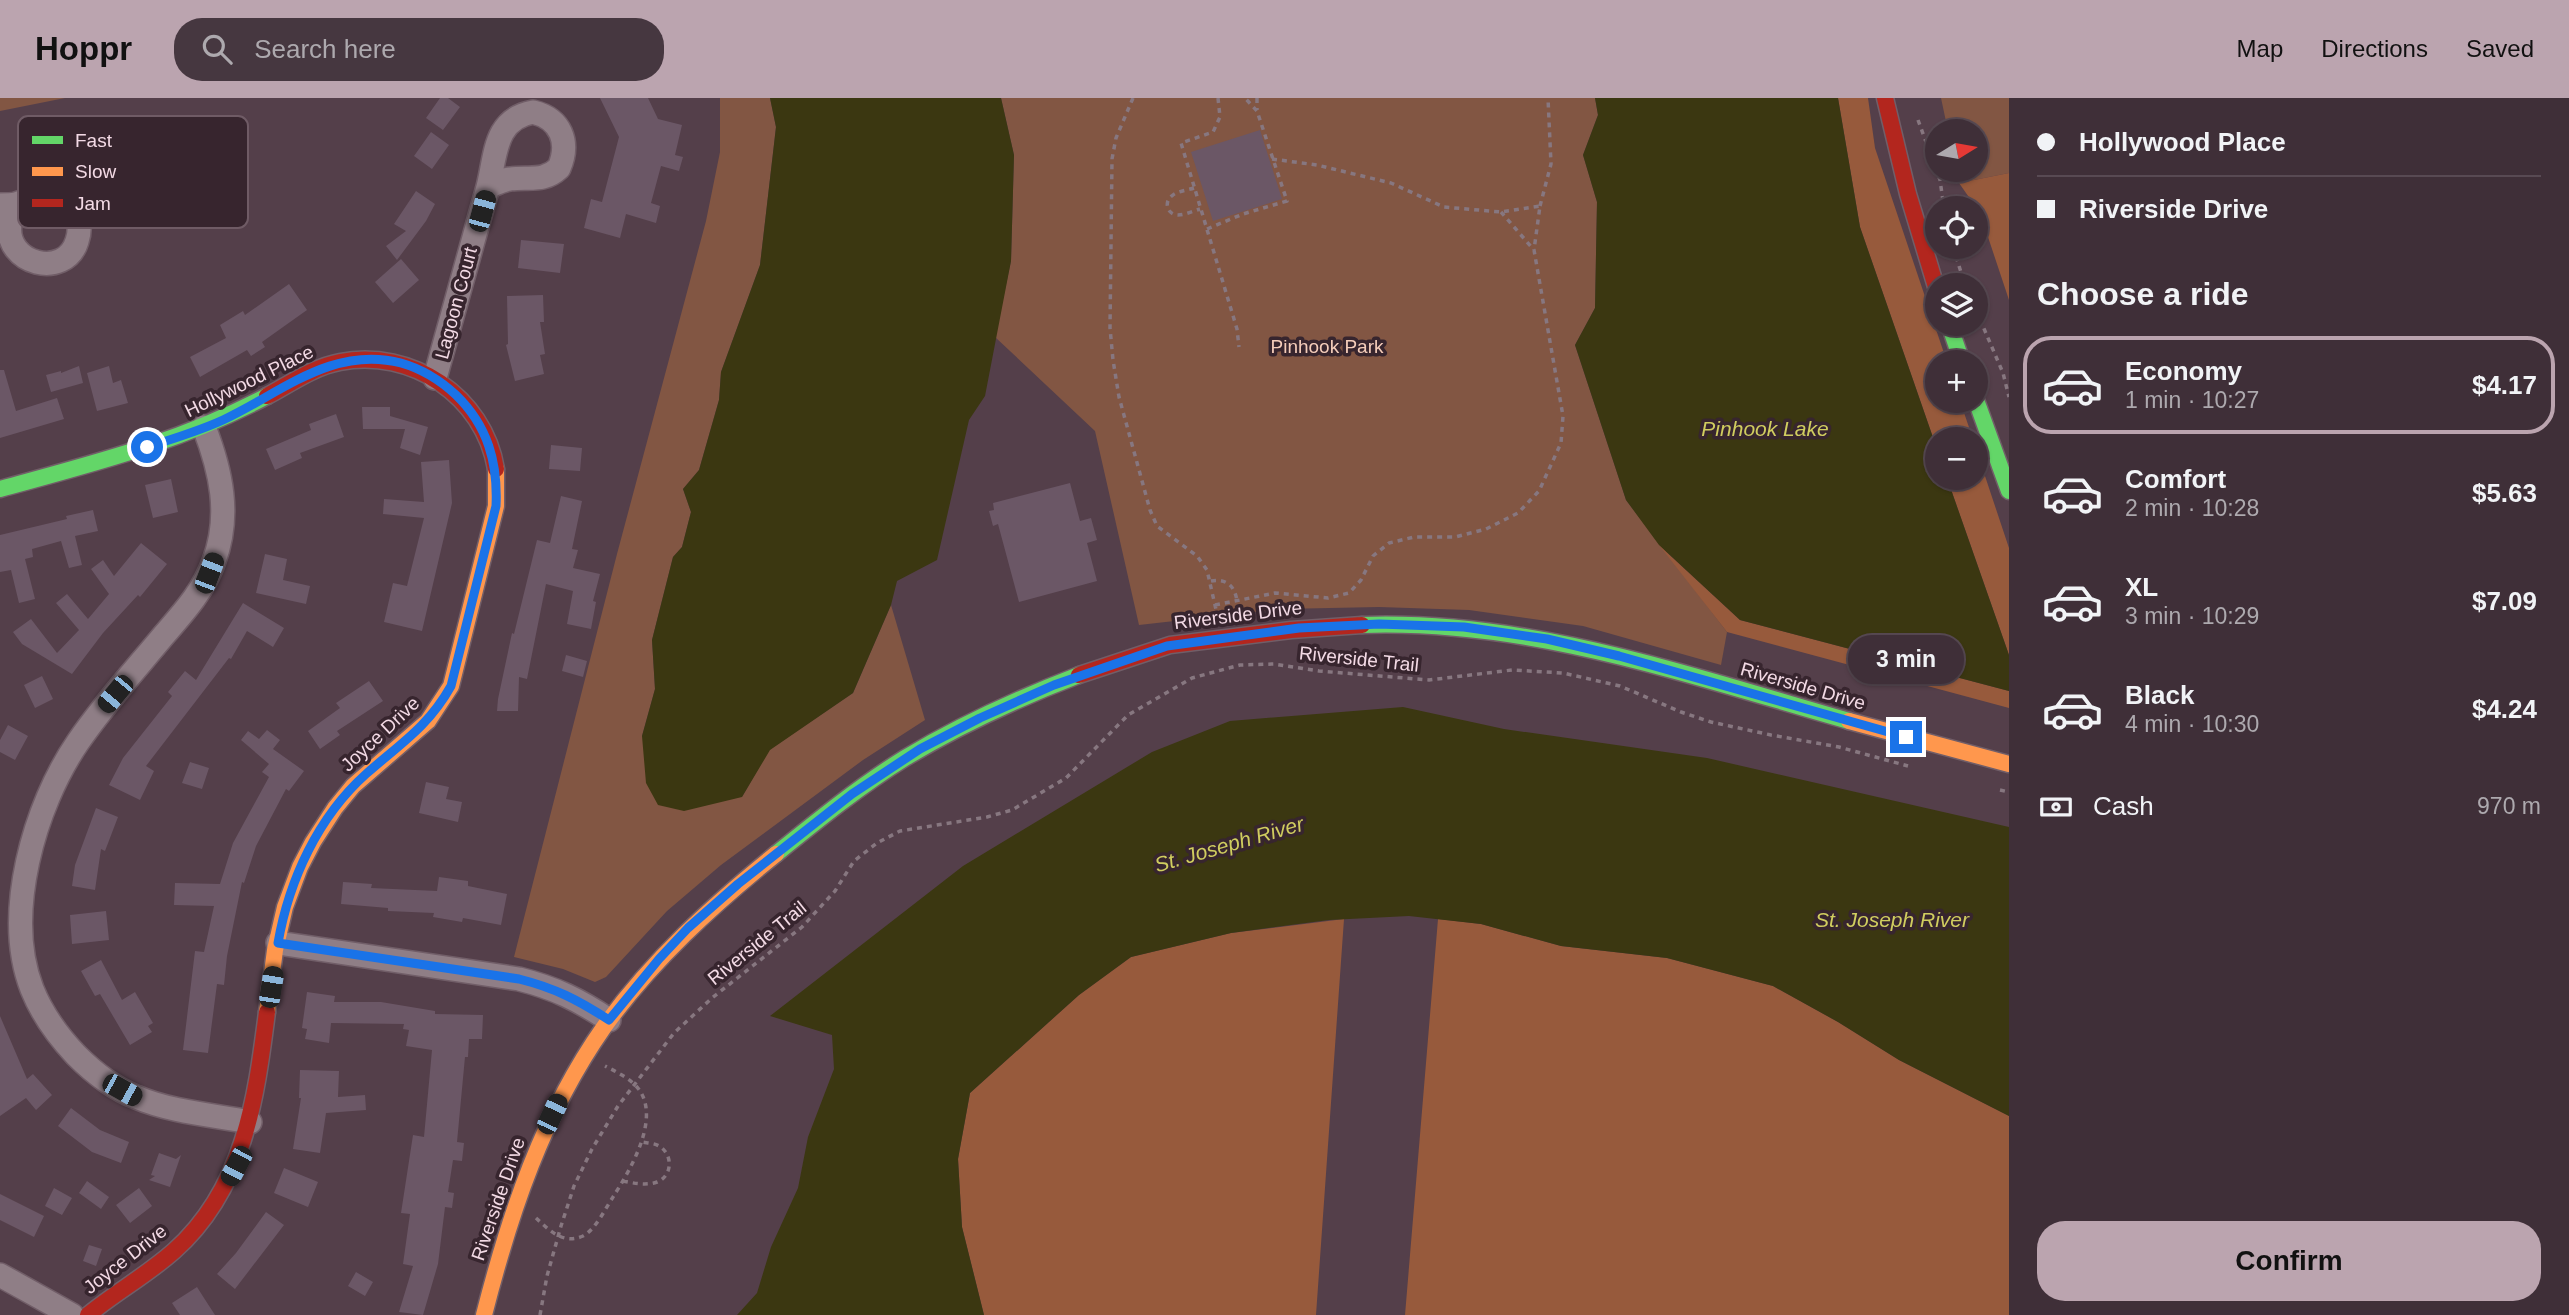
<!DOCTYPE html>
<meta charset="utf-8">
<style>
:root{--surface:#3f2f38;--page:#463740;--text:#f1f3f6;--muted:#ada9ae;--line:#584a53;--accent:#bba4af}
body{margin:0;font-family:Arial,sans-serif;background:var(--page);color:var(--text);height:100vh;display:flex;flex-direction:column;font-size:26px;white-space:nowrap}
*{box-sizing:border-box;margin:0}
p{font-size:23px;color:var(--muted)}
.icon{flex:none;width:38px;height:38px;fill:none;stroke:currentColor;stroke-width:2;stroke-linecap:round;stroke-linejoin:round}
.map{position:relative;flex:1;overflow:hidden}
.sheet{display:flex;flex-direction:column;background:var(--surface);width:560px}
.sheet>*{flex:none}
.banner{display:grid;align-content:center;height:154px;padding:0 28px;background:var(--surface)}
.needle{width:46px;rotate:79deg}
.tools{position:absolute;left:1925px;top:21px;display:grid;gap:14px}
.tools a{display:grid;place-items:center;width:63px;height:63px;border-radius:50%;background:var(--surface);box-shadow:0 2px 5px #0004,0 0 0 2px var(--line);font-size:35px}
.end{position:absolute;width:32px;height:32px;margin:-16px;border:9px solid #1a73e8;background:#fff;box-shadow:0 0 0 4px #fff}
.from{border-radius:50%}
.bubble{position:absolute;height:49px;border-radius:24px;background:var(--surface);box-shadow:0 2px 5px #0004,0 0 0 2px var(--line);font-size:23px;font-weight:800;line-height:49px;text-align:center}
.car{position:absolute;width:21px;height:42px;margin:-21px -10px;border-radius:9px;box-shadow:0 0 5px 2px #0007;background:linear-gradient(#222 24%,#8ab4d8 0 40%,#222 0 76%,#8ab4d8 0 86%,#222 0)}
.banner b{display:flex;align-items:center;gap:24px;height:66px;font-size:26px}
.banner b+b{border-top:2px solid var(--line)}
.banner i{width:18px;height:18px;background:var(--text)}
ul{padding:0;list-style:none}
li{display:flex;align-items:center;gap:21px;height:98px;margin:0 14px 10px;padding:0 14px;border:4px solid transparent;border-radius:28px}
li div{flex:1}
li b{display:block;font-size:26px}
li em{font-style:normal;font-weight:800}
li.active{border-color:var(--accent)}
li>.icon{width:63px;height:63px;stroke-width:1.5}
h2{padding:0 28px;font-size:32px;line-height:84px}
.pay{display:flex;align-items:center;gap:18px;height:77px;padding:0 28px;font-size:26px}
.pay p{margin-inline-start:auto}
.button{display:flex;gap:14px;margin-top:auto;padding:14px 28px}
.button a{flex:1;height:80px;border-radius:28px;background:var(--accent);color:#111;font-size:28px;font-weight:800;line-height:80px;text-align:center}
header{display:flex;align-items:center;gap:42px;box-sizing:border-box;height:98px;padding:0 35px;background:var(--accent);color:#111}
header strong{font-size:33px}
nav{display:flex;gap:38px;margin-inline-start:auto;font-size:24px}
.search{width:490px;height:63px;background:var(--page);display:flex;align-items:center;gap:18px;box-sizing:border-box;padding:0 24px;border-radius:28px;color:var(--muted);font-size:26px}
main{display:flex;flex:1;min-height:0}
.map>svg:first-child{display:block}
.green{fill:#825643}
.forest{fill:#975a3c}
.water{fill:#3b3711}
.building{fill:#6b5766}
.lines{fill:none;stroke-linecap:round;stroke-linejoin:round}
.street-casing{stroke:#715e68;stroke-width:26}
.fast-casing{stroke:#715e68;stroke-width:19}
.slow-casing{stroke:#715e68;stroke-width:19}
.jam-casing{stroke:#715e68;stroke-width:19}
.path{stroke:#877780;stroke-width:3.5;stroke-dasharray:5 5;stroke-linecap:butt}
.street{stroke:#8f7e86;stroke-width:23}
.fast{stroke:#63d668;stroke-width:16}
.slow{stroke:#ff974d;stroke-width:16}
.jam{stroke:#b3261e;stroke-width:16}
.route{stroke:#1a73e8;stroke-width:9}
.labels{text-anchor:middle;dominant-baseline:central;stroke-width:7;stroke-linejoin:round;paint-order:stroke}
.street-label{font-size:19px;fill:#f3dae5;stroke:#37252e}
.park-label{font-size:19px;fill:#f5cdba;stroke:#37252e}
.water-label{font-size:21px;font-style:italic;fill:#d0cd5f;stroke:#37252e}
.key{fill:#37252e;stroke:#6f5b65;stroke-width:2}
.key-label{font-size:19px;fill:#f3dae5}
</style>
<header>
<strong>Hoppr</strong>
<div class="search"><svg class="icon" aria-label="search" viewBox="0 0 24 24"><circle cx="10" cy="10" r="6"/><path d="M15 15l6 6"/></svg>Search here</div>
<nav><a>Map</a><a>Directions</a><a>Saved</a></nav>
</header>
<main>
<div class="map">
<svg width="2009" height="1217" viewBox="0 0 2009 1217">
<rect width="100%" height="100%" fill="#543f4a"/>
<path class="green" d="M 0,0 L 65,0 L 0,13 Z
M 720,0 L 770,0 L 776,29 L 760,167 L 721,274 L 719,302 L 699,372 L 683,391 L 691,414 L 682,449 L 673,459 L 652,542 L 655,591 L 642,638 L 742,699 L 769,652 L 853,595 L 891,507 L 925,622 L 863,662 L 721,767 L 667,813 L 606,879 L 595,884 L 563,871 L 514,859 L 617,456 L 706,123 L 720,54 Z
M 1001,0 L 1595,0 L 1598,17 L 1583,57 L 1597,104 L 1595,210 L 1575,247 L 1626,402 L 1727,534 L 1721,567 L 1583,528 L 1469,512 L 1379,509 L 1281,511 L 1139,527 L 1095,333 L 995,239 L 1011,163 L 1014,57 Z
M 1941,0 L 2009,0 L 2009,75 L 1959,85 L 1956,72 L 1976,72 L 1976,33 L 1948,33 Z"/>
<path class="forest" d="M 1838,0 L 1868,0 L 1875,50 L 1947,264 L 1937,264 L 1937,303 L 1960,303 L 1973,341 L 1937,341 L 1937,351 L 1860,129 Z
M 2009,75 L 2009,202 L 1980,115 L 1959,85 Z
M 1976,351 L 2009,450 L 2009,557 L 1947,380 L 1976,380 Z
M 1659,447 L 1740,522 L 2009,593 L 2009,610 L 1727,534 Z
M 1344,821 L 1316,1217 L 984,1217 L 962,1129 L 958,1061 L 970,995 L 1079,897 L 1131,859 L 1231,835 Z
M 1438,821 L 1481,826 L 1561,848 L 1667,860 L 1773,888 L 1838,924 L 1899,962 L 2009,1018 L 2009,1217 L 1405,1217 Z"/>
<path class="water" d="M 770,0 L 1001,0 L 1014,57 L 1011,163 L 985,298 L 969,322 L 937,462 L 897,483 L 891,507 L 853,595 L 770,652 L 742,699 L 684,713 L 658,707 L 646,685 L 642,638 L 655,591 L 652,542 L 673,459 L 682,449 L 691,414 L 683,391 L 699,372 L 719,302 L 721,274 L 760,167 L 776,29 Z
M 1595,0 L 1838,0 L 1860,129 L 1937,351 L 1937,380 L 1947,380 L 2009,557 L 2009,593 L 1740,522 L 1659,447 L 1626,402 L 1575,247 L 1595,210 L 1597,104 L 1583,57 L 1598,17 Z
M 1403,609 L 1504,631 L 1707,660 L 2009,729 L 2009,1018 L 1899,962 L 1838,924 L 1773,888 L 1667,860 L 1561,848 L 1481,826 L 1409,818 L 1329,822 L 1231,835 L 1131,859 L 1079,897 L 970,995 L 958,1061 L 962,1129 L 984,1217 L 737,1217 L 757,1195 L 771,1149 L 798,1090 L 808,1039 L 834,971 L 832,937 L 770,918 L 963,768 L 1152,654 L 1230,623 Z"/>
<path class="building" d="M 440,0 L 448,0 L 460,9 L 443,32 L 426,20 Z
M 600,0 L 648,0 L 658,21 L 682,27 L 675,57 L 683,59 L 679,73 L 661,68 L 651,105 L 660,108 L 656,125 L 626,116 L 620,140 L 584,130 L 591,101 L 602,104 L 619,39 Z
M 1260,32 L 1282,101 L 1213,123 L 1191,54 Z
M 431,34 L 449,47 L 432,71 L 414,58 Z
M 416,93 L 435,106 L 426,123 L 397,162 L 386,148 L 406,133 L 394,126 Z
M 521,142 L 564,146 L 560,175 L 518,170 Z
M 401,161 L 419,182 L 393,205 L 375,184 Z
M 289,186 L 307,212 L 262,244 L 265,249 L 251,258 L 247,252 L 200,279 L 190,259 L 226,240 L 220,227 L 243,213 L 245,217 Z
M 543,197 L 544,224 L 540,224 L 545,256 L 540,257 L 544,276 L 515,283 L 506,247 L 508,246 L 507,198 Z
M 79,268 L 83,285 L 51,294 L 46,277 L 61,273 L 61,275 Z
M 109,268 L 113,285 L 121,282 L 128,305 L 97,313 L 87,275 Z
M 0,272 L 4,272 L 16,313 L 57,300 L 64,321 L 0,340 Z
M 362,309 L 390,309 L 390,318 L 428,329 L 420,357 L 400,350 L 405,331 L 363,331 Z
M 336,316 L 344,339 L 300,355 L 302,360 L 275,372 L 266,351 L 311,332 L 309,326 Z
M 551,347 L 582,350 L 580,373 L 549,371 Z
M 449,362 L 452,405 L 422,533 L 384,524 L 393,485 L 407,488 L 424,420 L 383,416 L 384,401 L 424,404 L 421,364 Z
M 171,381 L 178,414 L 153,420 L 145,387 Z
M 1070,385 L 1080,423 L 1091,420 L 1097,442 L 1087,445 L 1097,483 L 1019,504 L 998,426 L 993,428 L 989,413 L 994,412 L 993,405 Z
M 561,398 L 582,403 L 572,451 L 578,452 L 573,470 L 600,476 L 593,503 L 596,504 L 591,531 L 567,526 L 573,493 L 546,486 L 527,581 L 519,579 L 518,613 L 497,613 L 498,601 L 512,535 L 514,536 L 537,442 L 550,445 Z
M 93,412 L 98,433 L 75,438 L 82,467 L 69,470 L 61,443 L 32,451 L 33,459 L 25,461 L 35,501 L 19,505 L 11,472 L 0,474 L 0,437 L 67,421 L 66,418 Z
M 141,445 L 167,466 L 140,499 L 138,497 L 103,535 L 72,576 L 22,546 L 13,534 L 31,521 L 57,555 L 79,532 L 56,505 L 67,496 L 88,521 L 109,496 L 91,471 L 103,462 L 114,478 Z
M 265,456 L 287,461 L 283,482 L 310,488 L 306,506 L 256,495 Z
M 243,505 L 284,530 L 273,549 L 247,533 L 231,561 L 229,560 L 146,668 L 154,673 L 140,702 L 109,687 L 123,660 L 172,598 L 168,594 L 185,573 L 196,582 Z
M 566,557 L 587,563 L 583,579 L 562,573 Z
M 42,578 L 53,601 L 35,610 L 24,587 Z
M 369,583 L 383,603 L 337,633 L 340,637 L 320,651 L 308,633 L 340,610 L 336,605 Z
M 8,627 L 28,638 L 15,662 L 0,654 L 0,642 Z
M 267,632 L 280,642 L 273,651 L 304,673 L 289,693 L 286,691 L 256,748 L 244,785 L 242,784 L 227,858 L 224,887 L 217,886 L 208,955 L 183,952 L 195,853 L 204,854 L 214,808 L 174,807 L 175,785 L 220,786 L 233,745 L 269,679 L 262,674 L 269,666 L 241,642 L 248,633 L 259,641 Z
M 190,664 L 209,670 L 202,691 L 182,685 Z
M 426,684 L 449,689 L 446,701 L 462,704 L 458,724 L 419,715 Z
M 96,710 L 118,719 L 105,753 L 101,751 L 95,792 L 72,788 L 75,767 Z
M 439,779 L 468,783 L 468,788 L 507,796 L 501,827 L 463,820 L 462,824 L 433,819 L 434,815 L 388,813 L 388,810 L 341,806 L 343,784 L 372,786 L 371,790 L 437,793 Z
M 106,813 L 109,842 L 72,846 L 70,817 Z
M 101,862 L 122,902 L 135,894 L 153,925 L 148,928 L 152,934 L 130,947 L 100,896 L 95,898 L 81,873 Z
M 307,894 L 335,898 L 334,904 L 381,904 L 435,913 L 435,916 L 483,917 L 482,941 L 469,941 L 468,959 L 465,959 L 457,1044 L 464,1045 L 462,1063 L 453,1062 L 448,1094 L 454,1095 L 452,1110 L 445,1109 L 438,1166 L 423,1217 L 399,1214 L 413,1168 L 403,1166 L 410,1116 L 401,1115 L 413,1037 L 424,1039 L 432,952 L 406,948 L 409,932 L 403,931 L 404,926 L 331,925 L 329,945 L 305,941 L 307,931 L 302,930 Z
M 0,918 L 27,981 L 33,976 L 52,997 L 36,1012 L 26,1000 L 0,1018 Z
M 300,972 L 339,973 L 338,999 L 365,997 L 366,1012 L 326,1015 L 320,1055 L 293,1051 L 301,1000 L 299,1000 Z
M 71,1010 L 100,1032 L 129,1044 L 121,1065 L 92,1054 L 58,1028 Z
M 159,1055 L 176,1061 L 181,1057 L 170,1089 L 149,1082 L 155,1078 L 151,1077 Z
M 284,1070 L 318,1084 L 308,1109 L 274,1095 Z
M 87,1083 L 109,1099 L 101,1111 L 79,1095 Z
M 54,1090 L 72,1100 L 62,1117 L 45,1108 Z
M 139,1090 L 152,1108 L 130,1125 L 116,1107 Z
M 0,1096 L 44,1118 L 34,1139 L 0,1122 Z
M 266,1114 L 284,1127 L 235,1191 L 217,1176 L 236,1155 Z
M 89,1147 L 102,1151 L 96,1168 L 83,1163 Z
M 356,1174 L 373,1184 L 365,1198 L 348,1188 Z
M 197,1189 L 204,1200 L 215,1217 L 180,1217 L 172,1205 Z"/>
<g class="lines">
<g class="street-casing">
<path id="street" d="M 533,14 C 561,21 570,44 559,70 C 543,85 529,78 510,81 C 502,82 495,86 488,89 C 496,57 494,21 533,14 Z
M 0,107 C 5,107 12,107 16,106 C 29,102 37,95 52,97 C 62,99 72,107 76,117 C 80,125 80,134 77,143 C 65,182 4,166 10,126 C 11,120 14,112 16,106
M 435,280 L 488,89
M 204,329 C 221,373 231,417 214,463 C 204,492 184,514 164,537 C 135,572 104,606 78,644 C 34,708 3,817 32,891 C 42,916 58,938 76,957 C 93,974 113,990 136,999 C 171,1014 212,1017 250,1024
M 278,845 L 519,881 C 555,890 579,902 609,922
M 0,1177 L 72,1217"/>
</g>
<g class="fast-casing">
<path id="fast" d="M 1949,226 L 1962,264
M 1976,302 L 2009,393
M 0,391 C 94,365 180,344 267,298
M 1362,527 C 1530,521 1690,578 1849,623
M 776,756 C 818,722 860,688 905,660 C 960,627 1019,600 1079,577"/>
</g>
<g class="slow-casing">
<path id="slow" d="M 1849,623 L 2009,666
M 267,914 L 275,852 L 285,809 L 300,769 L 313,744 L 335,710 L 353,688 L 428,623 L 451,588 L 496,408 L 496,371
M 484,1217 C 510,1115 543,1016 604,929 C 652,862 713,807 776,756"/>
</g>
<g class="jam-casing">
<path id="jam" d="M 1885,0 L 1908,96 L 1937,192
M 267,298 C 290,286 313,269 340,264 C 411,250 484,298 496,371
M 1079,577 L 1170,547 L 1291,532 L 1362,527
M 88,1217 C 116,1194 147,1177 174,1153 C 244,1091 256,1001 267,914"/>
</g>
<path class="path" d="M 1133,0 L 1116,40 L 1112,61 L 1110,230 L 1113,262 L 1119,299 L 1150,412 L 1157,428 L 1197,458 L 1207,472 L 1217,516
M 1218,0 L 1220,19 L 1213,34 L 1181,45 L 1237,231 L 1239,249
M 1257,0 L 1257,12
M 1918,22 L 1940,82 L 1944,110
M 1272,61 L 1317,67 L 1391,85 L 1444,109 L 1501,114 L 1540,108 L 1534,152
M 1194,90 C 1188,92 1178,93 1173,97 C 1163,103 1167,117 1178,117 C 1185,117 1193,113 1200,111
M 1540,108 L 1551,66 L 1548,0
M 1207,131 L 1243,116 L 1287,103 L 1257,13 L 1245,0
M 1953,149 L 1965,187
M 1976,212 L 2003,275 L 2009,299
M 1211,483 C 1226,480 1235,488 1237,503
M 1215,507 L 1275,495 L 1328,500 L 1349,495 L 1361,482 L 1373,458 L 1389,445 L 1414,439 L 1455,439 L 1486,431 L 1518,415 L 1539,393 L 1561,345 L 1563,318 L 1534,152 L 1501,114
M 2000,692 L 2009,694
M 623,1083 C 633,1085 646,1088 657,1084 C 673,1078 673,1056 659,1048 C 654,1045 647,1045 642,1044
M 536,1120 C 549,1132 563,1147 583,1138 C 596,1131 605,1111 613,1099 C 630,1072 666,1014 633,985 C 625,978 615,973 605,968
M 540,1217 L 547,1178 L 561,1128 L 574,1088 L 592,1051 L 618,1008 L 674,935 L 712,900 L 802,829 L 835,793 L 854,763 L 877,745 L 900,733 L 987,719 L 1012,712 L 1066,680 L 1128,617 L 1192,580 L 1240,567 L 1274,566 L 1319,573 L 1429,582 L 1512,572 L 1563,575 L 1620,588 L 1681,614 L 1711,624 L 1771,637 L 1839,649 L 1908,668"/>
<use href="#street" class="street"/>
<use href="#fast" class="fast"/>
<use href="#slow" class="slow"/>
<use href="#jam" class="jam"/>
</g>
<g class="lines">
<path class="route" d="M 147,349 C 173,341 199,333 223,322 C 281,295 333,247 401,265 C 422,271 440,282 456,297 C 488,328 498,365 496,408 L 451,588 C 428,629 400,646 366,676 C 318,719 289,782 278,845 L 519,881 C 555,890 578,902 609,922 L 659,861 L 688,830 L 738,786 L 852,696 L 920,651 L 980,620 L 1054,587 L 1167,548 L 1299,530 L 1379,526 L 1464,529 L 1547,541 L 1619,558 L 1906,639"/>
</g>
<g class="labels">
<g class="street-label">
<text transform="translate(456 205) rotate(-75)">Lagoon Court</text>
<text transform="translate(249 283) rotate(-26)">Hollywood Place</text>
<text transform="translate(1238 517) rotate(-7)">Riverside Drive</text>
<text transform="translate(1359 561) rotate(6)">Riverside Trail</text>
<text transform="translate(1803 588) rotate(16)">Riverside Drive</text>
<text transform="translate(380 636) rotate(-43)">Joyce Drive</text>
<text transform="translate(757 845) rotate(-39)">Riverside Trail</text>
<text transform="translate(498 1101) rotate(-71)">Riverside Drive</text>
<text transform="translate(125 1161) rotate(-38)">Joyce Drive</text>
</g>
<g class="park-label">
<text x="1327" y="248">Pinhook Park</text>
</g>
<g class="water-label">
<text x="1765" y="330">Pinhook Lake</text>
<text transform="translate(1229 746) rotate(-16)">St. Joseph River</text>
<text x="1892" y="821">St. Joseph River</text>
</g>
</g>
<rect x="18" y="18" width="230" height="112" rx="10" class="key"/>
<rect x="32" y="38" width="31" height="8" fill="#63d668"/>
<rect x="32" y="69" width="31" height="9" fill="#ff974d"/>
<rect x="32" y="101" width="31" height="8" fill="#b3261e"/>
<g class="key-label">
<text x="75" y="49">Fast</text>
<text x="75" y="80">Slow</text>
<text x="75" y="112">Jam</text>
</g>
</svg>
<div class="tools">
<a><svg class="needle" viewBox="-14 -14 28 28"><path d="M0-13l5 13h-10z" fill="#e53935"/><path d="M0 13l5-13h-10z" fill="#ada9ae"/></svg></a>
<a><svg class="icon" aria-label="locate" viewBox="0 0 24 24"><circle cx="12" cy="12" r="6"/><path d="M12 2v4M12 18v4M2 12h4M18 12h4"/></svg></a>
<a><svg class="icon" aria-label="layers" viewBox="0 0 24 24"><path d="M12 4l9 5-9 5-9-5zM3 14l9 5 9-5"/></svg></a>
<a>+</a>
<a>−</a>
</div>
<i class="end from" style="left:147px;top:349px"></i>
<i class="end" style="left:1906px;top:639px"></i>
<div class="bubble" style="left:1848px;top:537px;width:116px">3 min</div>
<i class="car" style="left:482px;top:113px;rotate:15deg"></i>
<i class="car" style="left:209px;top:475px;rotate:21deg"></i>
<i class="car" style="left:115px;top:596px;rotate:220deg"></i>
<i class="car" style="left:271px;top:889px;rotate:9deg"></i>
<i class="car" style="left:122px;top:992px;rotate:119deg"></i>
<i class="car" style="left:552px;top:1016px;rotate:25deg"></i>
<i class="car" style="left:236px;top:1068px;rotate:208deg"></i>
</div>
<section class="sheet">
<div class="banner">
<b><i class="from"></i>Hollywood Place</b>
<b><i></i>Riverside Drive</b>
</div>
<h2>Choose a ride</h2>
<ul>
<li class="active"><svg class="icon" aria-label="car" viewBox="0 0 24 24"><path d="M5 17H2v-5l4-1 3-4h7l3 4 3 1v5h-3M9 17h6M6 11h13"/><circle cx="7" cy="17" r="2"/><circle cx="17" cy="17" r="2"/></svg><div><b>Economy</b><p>1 min · 10:27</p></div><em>$4.17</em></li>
<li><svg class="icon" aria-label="car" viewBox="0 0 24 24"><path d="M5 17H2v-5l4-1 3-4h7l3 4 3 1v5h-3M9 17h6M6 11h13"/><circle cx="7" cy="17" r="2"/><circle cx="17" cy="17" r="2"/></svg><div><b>Comfort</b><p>2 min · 10:28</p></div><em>$5.63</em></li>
<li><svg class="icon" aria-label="car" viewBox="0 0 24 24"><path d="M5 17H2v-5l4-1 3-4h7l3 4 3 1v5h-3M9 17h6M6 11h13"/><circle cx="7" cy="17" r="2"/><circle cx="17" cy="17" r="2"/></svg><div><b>XL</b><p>3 min · 10:29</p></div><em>$7.09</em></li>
<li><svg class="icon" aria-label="car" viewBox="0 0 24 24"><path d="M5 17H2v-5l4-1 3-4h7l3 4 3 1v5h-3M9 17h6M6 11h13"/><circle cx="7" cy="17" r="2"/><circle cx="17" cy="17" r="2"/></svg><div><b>Black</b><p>4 min · 10:30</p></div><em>$4.24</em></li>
</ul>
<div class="pay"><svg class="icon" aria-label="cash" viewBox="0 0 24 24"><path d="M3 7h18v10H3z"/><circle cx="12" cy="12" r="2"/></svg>Cash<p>970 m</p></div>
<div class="button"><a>Confirm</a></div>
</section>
</main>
